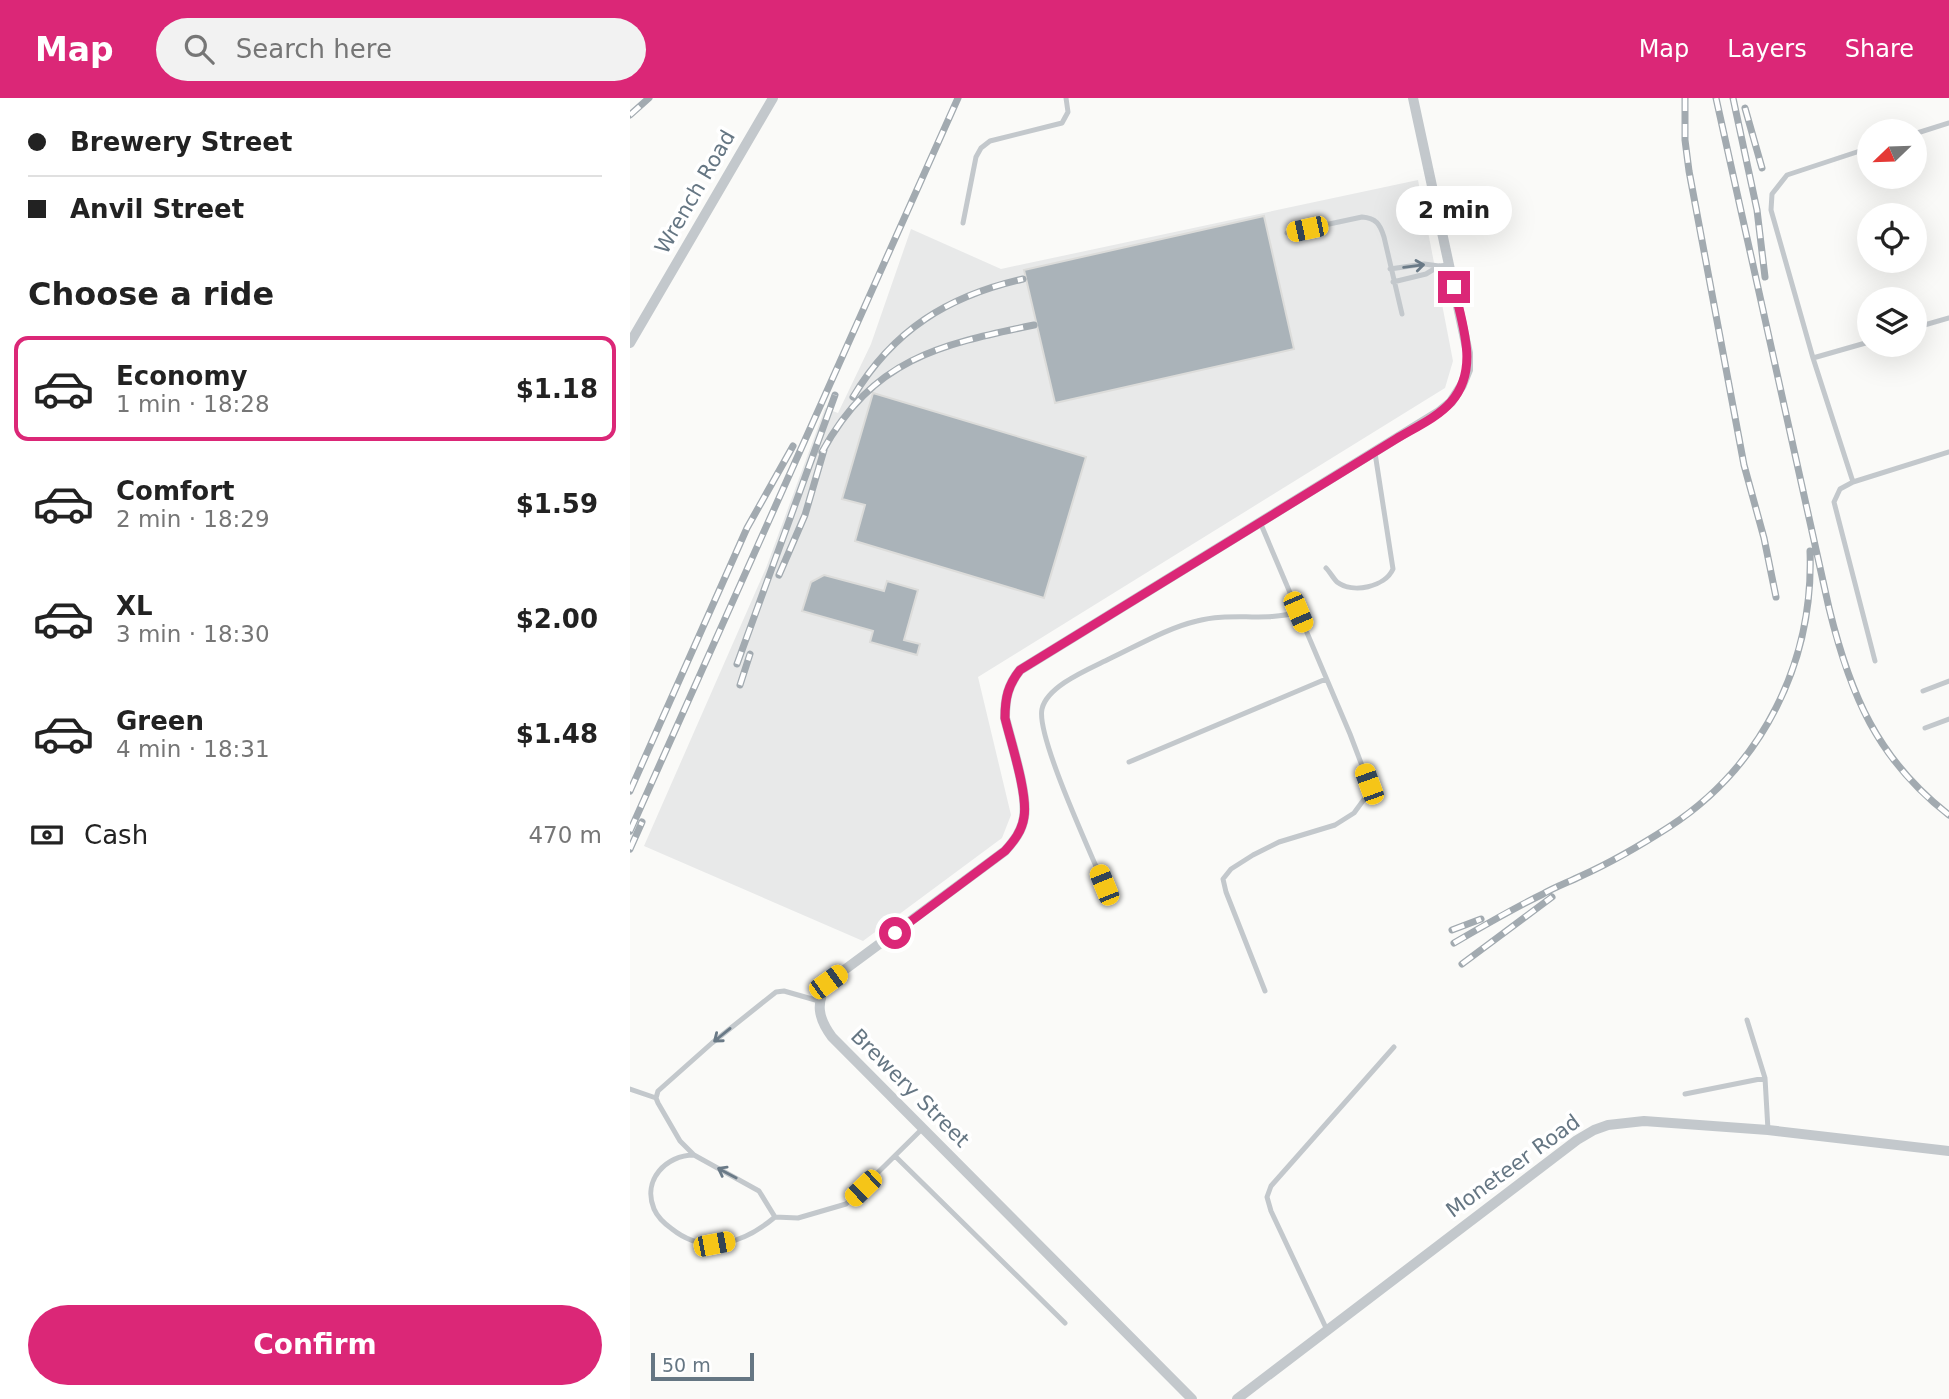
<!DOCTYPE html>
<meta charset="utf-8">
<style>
:root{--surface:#fff;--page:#f2f2f2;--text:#222;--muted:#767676;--line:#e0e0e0;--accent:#db2777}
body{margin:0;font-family:"DejaVu Sans",sans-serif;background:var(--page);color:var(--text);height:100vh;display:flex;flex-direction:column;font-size:26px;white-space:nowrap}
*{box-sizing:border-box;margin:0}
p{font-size:23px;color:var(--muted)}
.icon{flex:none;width:38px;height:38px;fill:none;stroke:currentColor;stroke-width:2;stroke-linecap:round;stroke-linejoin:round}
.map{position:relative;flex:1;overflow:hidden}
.drawer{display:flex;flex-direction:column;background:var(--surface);width:630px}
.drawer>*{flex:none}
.guide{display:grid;align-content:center;height:154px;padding:0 28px;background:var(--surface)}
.needle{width:46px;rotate:247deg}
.controls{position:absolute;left:1227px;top:21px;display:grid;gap:14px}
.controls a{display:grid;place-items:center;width:70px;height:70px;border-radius:50%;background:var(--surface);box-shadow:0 7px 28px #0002;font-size:35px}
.scale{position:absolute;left:21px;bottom:18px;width:103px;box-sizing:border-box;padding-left:7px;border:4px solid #657683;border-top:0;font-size:19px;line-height:24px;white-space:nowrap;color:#657683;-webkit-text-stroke:5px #fff;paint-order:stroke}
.end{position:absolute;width:32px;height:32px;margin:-16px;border:9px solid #db2777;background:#fff;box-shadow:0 0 0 4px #fff}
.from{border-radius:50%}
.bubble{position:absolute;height:49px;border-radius:24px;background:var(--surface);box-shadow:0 7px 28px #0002;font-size:23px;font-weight:700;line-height:49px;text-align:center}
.car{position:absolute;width:21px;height:42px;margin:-21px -10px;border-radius:9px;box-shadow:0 0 5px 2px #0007;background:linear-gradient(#f5c518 24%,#345 0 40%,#f5c518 0 76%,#345 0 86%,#f5c518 0)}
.guide b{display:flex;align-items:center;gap:24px;height:66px;font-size:26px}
.guide b+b{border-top:2px solid var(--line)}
.guide i{width:18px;height:18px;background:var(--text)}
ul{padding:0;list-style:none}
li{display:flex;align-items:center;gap:21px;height:105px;margin:0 14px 10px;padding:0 14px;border:4px solid transparent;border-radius:14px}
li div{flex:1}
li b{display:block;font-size:26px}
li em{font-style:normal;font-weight:700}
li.active{border-color:var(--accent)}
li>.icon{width:63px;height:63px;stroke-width:1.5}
h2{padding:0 28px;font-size:32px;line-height:84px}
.pay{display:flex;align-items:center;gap:18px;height:77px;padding:0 28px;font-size:26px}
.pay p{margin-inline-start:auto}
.button{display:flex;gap:14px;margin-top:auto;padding:14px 28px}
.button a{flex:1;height:80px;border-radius:42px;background:var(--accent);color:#fff;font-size:28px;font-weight:700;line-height:80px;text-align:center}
header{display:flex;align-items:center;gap:42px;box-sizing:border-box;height:98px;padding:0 35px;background:var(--accent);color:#fff}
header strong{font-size:33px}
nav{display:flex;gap:38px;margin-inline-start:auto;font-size:24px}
.search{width:490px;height:63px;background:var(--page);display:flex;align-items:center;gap:18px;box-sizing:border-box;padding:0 24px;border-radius:38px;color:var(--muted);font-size:26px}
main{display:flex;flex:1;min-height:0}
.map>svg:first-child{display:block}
.built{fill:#e8e9e9}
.building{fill:#aab3b9;stroke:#dcdcda;stroke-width:2}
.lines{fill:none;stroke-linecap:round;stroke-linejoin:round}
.service{stroke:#c3c8cc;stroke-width:5}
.minor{stroke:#c3c8cc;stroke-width:10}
.rail-casing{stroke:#a2aab0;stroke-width:7}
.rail{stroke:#fff;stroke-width:4.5;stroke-dasharray:13;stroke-linecap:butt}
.oneway{stroke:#6a7a87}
.route{stroke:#db2777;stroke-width:9}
.labels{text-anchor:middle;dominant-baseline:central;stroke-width:7;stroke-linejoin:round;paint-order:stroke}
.street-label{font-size:21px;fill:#657683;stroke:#fff}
</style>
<header>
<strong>Map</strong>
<div class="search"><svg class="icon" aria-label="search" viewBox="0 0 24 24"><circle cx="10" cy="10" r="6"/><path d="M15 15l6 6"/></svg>Search here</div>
<nav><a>Map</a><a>Layers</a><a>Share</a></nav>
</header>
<main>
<section class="drawer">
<div class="guide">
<b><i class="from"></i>Brewery Street</b>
<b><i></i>Anvil Street</b>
</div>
<h2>Choose a ride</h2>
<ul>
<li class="active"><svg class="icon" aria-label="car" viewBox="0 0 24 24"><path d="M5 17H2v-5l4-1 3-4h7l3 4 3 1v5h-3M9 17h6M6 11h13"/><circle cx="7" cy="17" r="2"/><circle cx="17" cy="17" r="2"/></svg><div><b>Economy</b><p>1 min · 18:28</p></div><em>$1.18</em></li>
<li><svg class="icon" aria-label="car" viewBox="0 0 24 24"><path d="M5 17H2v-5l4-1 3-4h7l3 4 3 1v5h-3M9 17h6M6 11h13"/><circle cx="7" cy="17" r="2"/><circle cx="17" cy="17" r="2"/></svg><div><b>Comfort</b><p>2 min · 18:29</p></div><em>$1.59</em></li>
<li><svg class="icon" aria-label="car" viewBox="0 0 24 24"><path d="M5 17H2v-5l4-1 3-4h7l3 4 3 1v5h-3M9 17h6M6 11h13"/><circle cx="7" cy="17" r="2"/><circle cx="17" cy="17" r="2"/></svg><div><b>XL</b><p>3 min · 18:30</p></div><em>$2.00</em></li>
<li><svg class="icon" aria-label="car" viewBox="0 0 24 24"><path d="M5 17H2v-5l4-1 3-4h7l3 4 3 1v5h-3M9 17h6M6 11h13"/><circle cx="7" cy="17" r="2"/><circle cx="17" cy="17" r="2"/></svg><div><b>Green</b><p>4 min · 18:31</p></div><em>$1.48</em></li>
</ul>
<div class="pay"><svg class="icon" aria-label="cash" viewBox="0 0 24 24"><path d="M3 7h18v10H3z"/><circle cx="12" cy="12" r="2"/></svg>Cash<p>470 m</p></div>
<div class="button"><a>Confirm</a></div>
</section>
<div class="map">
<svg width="1319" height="1301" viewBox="0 0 1319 1301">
<rect width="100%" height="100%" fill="#fafaf8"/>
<path class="built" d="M 788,82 L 823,263 L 815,290 L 348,579 L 381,717 L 372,740 L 233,843 L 14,748 L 136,470 L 195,310 L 208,315 L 241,246 L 281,131 L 371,171 Z"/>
<path class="building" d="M 634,118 L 664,251 L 425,305 L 394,172 Z
M 243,295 L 456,359 L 414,500 L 225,443 L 235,407 L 212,401 Z
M 194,477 L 254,493 L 257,483 L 288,492 L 274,542 L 290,546 L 287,557 L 240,544 L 243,533 L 172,513 L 181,484 Z"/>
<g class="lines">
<path class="service" d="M 1284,36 L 1319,25
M 333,125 L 346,59 L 351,50 L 360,43 L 432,25 L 438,14 L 436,0
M 657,135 L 732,119 C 746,120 750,126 754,139 L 772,216
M 760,171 L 794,166 L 809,168 L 819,167
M 763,184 L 796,176 L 809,168
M 1284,230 L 1319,220
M 1183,260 L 1239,244
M 1223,384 L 1183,260 L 1141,112 L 1142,96 L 1157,77 L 1239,50
M 630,424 L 720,636 L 739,686 L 735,700 L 724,715 L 705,727 L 649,744 L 623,757 L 601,771 L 593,781 L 596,794 L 635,893
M 696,470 C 700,474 703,480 707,484 C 723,496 755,489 763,471 L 745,355
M 1245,563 L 1204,404 L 1210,391 L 1223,384 L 1319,354
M 1293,593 L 1319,583
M 1295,630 L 1319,621
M 499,664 L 696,581
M 474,787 C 461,755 406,638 412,611 C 417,588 459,571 479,561 C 507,548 537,530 567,523 C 600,514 635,524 668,514
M 1117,922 L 1135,980 L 1138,1032
M 0,991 L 26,1000
M 1055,996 L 1135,980
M 64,1057 L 50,1043 L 28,1005 L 26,1000 L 28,993 L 82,945 L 146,894 L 154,893 L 189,903
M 265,1058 L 435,1225
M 145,1119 L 129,1093 L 64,1057 C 36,1057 12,1082 24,1111 C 27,1118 35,1126 42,1131 C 76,1158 114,1145 145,1119 L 168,1120 L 216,1106 L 292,1031
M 697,1232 L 641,1113 L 637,1099 L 641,1088 L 764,949"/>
<path class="minor" d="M 0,245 L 143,0
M 562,1301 L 202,939 C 188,920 185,905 198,884 L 375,753 C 384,743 392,733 394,719 C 398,696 381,644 375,620 C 375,600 378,587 390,572 L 809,314 L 821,304 L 832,287 L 838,272 L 838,255 L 783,0
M 607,1301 L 947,1042 L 964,1032 L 978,1027 L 1014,1023 L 1138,1032 L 1319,1053"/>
<g class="rail-casing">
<path id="rail" d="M 1055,0 L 1055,42 L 1059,73 L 1114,367 L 1134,440 L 1146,499
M 1086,0 L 1199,510 C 1220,596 1247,661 1319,717
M 1103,0 L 1127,112 L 1135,179
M 1115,10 L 1132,70
M 0,17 L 19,0
M 223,299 C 263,232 318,198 393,181
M 192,354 C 243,261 308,247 404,227
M 149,477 L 175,417 L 194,352
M 107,566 L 205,297
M 110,587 L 120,556
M 0,693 L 117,430 L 163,348
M 0,733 L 328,0
M 0,751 L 12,724
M 822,832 L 851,821
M 824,845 C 853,828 882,811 913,796 C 925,789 939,784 951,778 C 982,764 1011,747 1039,729 C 1133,668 1184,563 1180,453
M 832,866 L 922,799"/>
</g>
<use href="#rail" class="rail"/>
</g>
<defs><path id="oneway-shaft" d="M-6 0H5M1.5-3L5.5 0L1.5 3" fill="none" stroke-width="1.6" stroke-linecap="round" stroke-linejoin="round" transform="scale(1.75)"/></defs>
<g class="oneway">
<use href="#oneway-shaft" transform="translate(784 168) rotate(-7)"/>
<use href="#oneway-shaft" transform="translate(92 937) rotate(141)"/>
<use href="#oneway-shaft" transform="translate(97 1075) rotate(-152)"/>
</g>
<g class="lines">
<path class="route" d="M 265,835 L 375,753 C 384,743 392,733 394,719 C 398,696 381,645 375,620 C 375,600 378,587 390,572 L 766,341 C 784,330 807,320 821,304 C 850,271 832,227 824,189"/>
</g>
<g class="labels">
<g class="street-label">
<text transform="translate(65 94) rotate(-60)">Wrench Road</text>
<text transform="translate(280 990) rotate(45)">Brewery Street</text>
<text transform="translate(883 1068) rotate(-36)">Moneteer Road</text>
</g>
</g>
</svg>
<div class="controls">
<a><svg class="needle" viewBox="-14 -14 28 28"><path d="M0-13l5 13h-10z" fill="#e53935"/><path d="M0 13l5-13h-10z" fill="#767676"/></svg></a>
<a><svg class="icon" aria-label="locate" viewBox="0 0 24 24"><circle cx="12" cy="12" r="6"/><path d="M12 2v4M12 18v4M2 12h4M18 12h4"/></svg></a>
<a><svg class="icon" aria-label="layers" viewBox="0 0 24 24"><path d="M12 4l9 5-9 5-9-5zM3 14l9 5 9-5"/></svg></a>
</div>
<div class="scale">50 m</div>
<i class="end from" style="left:265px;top:835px"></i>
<i class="end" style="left:824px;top:189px"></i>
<div class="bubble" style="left:766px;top:88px;width:116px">2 min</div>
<i class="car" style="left:677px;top:131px;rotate:258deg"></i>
<i class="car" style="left:668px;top:514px;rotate:157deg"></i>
<i class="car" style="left:739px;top:686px;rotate:340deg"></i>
<i class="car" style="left:474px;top:787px;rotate:338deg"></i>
<i class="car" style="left:198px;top:884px;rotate:54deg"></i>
<i class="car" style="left:233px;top:1090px;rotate:226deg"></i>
<i class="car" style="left:84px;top:1146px;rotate:79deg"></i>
</div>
</main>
